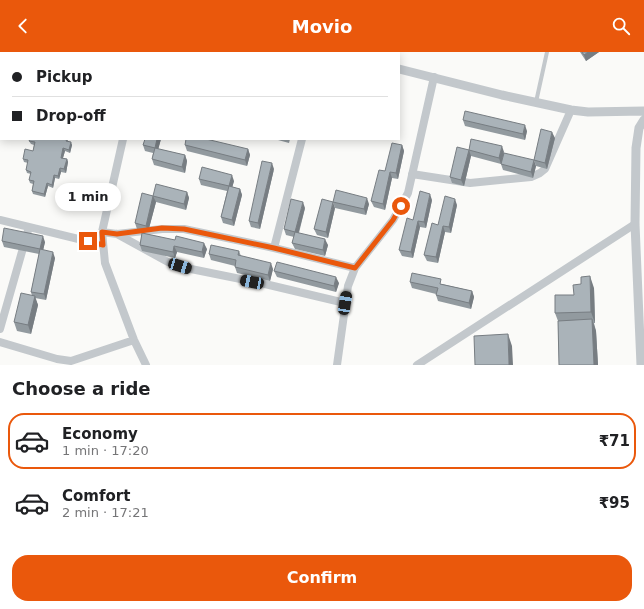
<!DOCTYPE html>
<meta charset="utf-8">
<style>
:root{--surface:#fff;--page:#f2f2f2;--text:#202124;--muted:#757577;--line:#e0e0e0;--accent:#ea580c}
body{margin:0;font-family:"DejaVu Sans",sans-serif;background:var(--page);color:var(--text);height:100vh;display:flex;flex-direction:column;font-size:15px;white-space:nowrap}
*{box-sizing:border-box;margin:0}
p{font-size:13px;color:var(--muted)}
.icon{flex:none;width:22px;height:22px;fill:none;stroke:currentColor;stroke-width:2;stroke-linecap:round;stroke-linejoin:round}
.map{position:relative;height:313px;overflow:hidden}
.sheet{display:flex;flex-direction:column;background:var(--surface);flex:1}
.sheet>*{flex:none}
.hud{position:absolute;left:0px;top:0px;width:400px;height:88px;box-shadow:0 2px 10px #0003;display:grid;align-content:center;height:88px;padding:0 12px;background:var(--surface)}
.end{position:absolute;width:18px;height:18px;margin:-9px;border:5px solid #ea580c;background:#fff;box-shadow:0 0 0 2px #fff}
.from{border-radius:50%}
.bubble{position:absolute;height:28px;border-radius:14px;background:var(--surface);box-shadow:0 2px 10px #0003;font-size:13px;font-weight:700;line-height:28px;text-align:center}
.car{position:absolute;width:12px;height:24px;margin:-12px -6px;border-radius:5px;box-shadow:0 0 3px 1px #0007;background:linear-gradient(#222 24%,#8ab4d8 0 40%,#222 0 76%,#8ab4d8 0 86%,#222 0)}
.hud b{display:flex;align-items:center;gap:14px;height:38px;font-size:15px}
.hud b+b{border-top:1px solid var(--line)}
.hud i{width:10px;height:10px;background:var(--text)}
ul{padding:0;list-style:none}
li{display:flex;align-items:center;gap:12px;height:56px;margin:0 8px 6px;padding:0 4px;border:2px solid transparent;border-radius:16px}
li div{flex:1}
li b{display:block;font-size:15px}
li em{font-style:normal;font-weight:700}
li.active{border-color:var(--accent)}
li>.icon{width:36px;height:36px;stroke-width:1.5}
h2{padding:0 12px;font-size:18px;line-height:48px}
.button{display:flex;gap:8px;margin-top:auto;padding:8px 12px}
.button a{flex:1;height:46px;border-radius:16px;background:var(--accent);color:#fff;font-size:16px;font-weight:700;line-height:46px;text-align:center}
header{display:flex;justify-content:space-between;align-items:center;height:52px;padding:0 12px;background:var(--accent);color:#fff;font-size:18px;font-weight:700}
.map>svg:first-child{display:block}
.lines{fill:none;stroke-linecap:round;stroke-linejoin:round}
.service{stroke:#c3c8cc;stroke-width:4}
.minor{stroke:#c3c8cc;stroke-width:8}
.tertiary{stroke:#c3c8cc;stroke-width:9}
.wall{fill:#929a9f}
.shaded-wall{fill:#777d82}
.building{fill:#aab3b9;stroke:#777d82}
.route{stroke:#ea580c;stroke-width:5}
</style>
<header><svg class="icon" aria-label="back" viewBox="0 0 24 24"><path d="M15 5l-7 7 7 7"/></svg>Movio<svg class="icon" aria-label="search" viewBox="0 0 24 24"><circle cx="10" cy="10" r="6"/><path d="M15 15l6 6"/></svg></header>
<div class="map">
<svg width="644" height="313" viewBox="0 0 644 313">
<rect width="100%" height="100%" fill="#fafaf8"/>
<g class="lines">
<path class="service" d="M 536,50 L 547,0"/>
<path class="minor" d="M 143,1 L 143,0
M 375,1 L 376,0
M 123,87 L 102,180 L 105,211 L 134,288 L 146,313
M 412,122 L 470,131 L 531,125 L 540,121 L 545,117 L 571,58
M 0,168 L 103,193
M 102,180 L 117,182 L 162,177 L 184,177 L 274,196 L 355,216
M 117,182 L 168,210 L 191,217 L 265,232 L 345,251
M 274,196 L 302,87
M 0,277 L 29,175
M 0,290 L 57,307 L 71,309 L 134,288
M 337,313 L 348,234 L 355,216 L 393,168 L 408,141 L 434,25
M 417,313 L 635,172"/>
<path class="tertiary" d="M 325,0 L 329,1
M 399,17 L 502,43 L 571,58 L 588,60 L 644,59
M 641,313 L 635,172 L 636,96 L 639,76 L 644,68"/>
</g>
<path class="wall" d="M 580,0 L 599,0 L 586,9 Z
M 463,68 L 527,79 L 525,88 L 465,74 Z
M 555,86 L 547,117 L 536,114 L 534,108 Z
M 30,87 L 68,87 L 68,89 L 72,93 L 70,101 L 65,99 L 63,106 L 67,107 L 68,110 L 66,121 L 61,120 L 59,127 L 55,126 L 53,136 L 48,134 L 45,145 L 33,142 L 32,139 L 33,132 L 30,131 L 29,128 L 31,122 L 27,121 L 26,118 L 28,111 L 24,110 L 23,107 L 33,99 L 34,93 L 31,92 L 29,89 Z
M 161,87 L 158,97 L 185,103 L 187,109 L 185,121 L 154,113 L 152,107 L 153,101 L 145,99 L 143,93 Z
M 278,87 L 290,87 L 289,91 L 278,88 Z
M 185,93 L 248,97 L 250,103 L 247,114 L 187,99 Z
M 402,93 L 404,99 L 398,127 L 392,126 L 385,158 L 374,155 L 371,149 L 385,119 Z
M 469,98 L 504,101 L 536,114 L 533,126 L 503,118 L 501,112 L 471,104 L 464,134 L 452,131 L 450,125 Z
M 274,117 L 260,177 L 251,175 L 249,169 Z
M 199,127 L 234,129 L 232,135 L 240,137 L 242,143 L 234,174 L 223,171 L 221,165 L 227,139 L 201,133 Z
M 187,140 L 189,146 L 186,158 L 156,150 L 153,144 Z
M 153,144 L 156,150 L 148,180 L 137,177 L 135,171 Z
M 432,148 L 426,176 L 420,175 L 413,206 L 402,204 L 399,198 L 413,168 Z
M 333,150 L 369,152 L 366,163 L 335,156 Z
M 457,153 L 451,181 L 445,180 L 438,211 L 427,209 L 424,203 L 438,173 Z
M 305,156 L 299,181 L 328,193 L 325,204 L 295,197 L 292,191 L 294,185 L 286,183 L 284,177 Z
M 335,156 L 328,186 L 317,183 L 314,177 Z
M 142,181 L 207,197 L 204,206 L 177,200 L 175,206 L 142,199 L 140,193 Z
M 2,189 L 45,190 L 43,198 L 55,206 L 46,248 L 35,246 L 38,253 L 31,282 L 17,279 L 14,270 L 32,244 L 31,240 L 39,202 L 4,195 Z
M 239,199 L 241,204 L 273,217 L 270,229 L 237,221 L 235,215 L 235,214 L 211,208 L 209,202 Z
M 274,219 L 339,231 L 336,240 L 277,225 Z
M 410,230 L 442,232 L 472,239 L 474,245 L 471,257 L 438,249 L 436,243 L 436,242 L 412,236 Z
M 594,236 L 595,271 L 594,271 L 596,279 L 598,313 L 559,313 L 558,269 L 555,261 L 574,243 Z"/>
<path class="shaded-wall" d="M 588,0 L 599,0 L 586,9 L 584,3 Z
M 525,73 L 527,79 L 525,88 L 523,82 Z
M 552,80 L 555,86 L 547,117 L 545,111 Z
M 157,87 L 161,87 L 157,102 L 155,96 Z
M 71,90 L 72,93 L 70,101 L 69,98 Z
M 402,93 L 404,99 L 398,127 L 396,121 Z
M 502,94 L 504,100 L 501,112 L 499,106 Z
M 63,96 L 65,99 L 62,109 L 61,106 Z
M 248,97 L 250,103 L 247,114 L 245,108 Z
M 469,98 L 471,104 L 464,134 L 461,128 Z
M 185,103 L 187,109 L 185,121 L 182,115 Z
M 67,107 L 68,110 L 66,121 L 64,117 Z
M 534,108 L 536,114 L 533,126 L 531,120 Z
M 272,111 L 274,117 L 260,177 L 258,171 Z
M 60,116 L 61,120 L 59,127 L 58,124 Z
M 390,120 L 392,126 L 385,158 L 383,152 Z
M 54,123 L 55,126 L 53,136 L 52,133 Z
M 232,123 L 234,129 L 231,140 L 229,134 Z
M 47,131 L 48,134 L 45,145 L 44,142 Z
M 240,137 L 242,143 L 234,174 L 232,168 Z
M 187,140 L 189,146 L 186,158 L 184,152 Z
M 430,142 L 432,148 L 426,176 L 424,170 Z
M 153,144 L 156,150 L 148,180 L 146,174 Z
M 367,146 L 369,152 L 366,163 L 364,157 Z
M 455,147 L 457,153 L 451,181 L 449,175 Z
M 303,150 L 305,156 L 297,186 L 295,180 Z
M 333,150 L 335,156 L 328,186 L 326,180 Z
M 418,169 L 420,175 L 413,206 L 411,200 Z
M 443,174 L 445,180 L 438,211 L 436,205 Z
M 43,184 L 45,190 L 42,203 L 40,197 Z
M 325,187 L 328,193 L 325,204 L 323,198 Z
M 204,191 L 207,197 L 204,206 L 202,200 Z
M 174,194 L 177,200 L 175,206 L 173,200 Z
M 53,200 L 55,206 L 46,248 L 44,242 Z
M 271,211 L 273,217 L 270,229 L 268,223 Z
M 590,224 L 594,236 L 595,271 L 591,260 Z
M 336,225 L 339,231 L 336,240 L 334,234 Z
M 472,239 L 474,245 L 471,257 L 469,251 Z
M 35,244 L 38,253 L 31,282 L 28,273 Z
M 592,267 L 596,279 L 598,313 L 594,313 Z
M 508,282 L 512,294 L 513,313 L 509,313 Z"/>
<path class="building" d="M 14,0 L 28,0 L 28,1 L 14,1 Z
M 190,0 L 202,0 L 202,1 L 190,1 Z
M 213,0 L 218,0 L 223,1 L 213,1 Z
M 582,0 L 588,0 L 584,3 Z
M 465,59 L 525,73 L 523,82 L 463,68 Z
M 541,77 L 552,80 L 545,111 L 534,108 Z
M 30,87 L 67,87 L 66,89 L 71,90 L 69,98 L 63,96 L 61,106 L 67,107 L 64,117 L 60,116 L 58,124 L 54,123 L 52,133 L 47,131 L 44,142 L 32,139 L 34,129 L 29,128 L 31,120 L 26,118 L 28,108 L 23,107 L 25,97 L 33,99 L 35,90 L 29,89 Z
M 145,87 L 157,87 L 155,96 L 185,103 L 182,115 L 152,107 L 155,96 L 143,93 Z
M 186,87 L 206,87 L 248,97 L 245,108 L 185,93 Z
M 471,87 L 502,94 L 499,106 L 469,98 Z
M 392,91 L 402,93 L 396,121 L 390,120 L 383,152 L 371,149 L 379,118 L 385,119 Z
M 457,95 L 469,98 L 461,128 L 450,125 Z
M 504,101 L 534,108 L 531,120 L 501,112 Z
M 262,109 L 272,111 L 258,171 L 249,169 Z
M 202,115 L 232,123 L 229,134 L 199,127 Z
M 156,132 L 187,140 L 184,152 L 153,144 Z
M 229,134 L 240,137 L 232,168 L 221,165 Z
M 336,138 L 367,146 L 364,157 L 333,150 Z
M 420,139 L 430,142 L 424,170 L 418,169 L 411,200 L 399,198 L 407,166 L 413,168 Z
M 142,141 L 153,144 L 146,174 L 135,171 Z
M 445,144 L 455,147 L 449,175 L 443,174 L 436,205 L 424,203 L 432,171 L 438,173 Z
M 291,147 L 303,150 L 295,180 L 284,177 Z
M 322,147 L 333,150 L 326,180 L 314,177 Z
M 4,176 L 43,184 L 40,197 L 2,189 Z
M 295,180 L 325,187 L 323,198 L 292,191 Z
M 142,181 L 175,188 L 176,184 L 204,191 L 202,200 L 174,194 L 173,200 L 140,193 Z
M 211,193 L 239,199 L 238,203 L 271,211 L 268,223 L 235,215 L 236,208 L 209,202 Z
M 40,197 L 53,200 L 44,242 L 31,240 Z
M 277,210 L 336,225 L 334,234 L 274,219 Z
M 412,221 L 441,227 L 440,232 L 472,239 L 469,251 L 436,243 L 438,236 L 410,230 Z
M 590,224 L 591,260 L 555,261 L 555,243 L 574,243 L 573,233 L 581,232 L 581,225 Z
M 21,241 L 35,244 L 28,273 L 14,270 Z
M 592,267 L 594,313 L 559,313 L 558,269 Z
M 508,282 L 509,313 L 475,313 L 474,284 Z"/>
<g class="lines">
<path class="route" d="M 88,189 L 103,193 L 102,180 L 117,182 L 162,176 L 184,177 L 274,196 L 355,216 L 393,168 L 401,154"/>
</g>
</svg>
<i class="end from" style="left:401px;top:154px"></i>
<i class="end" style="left:88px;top:189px"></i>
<div class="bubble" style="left:55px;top:131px;width:66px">1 min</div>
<i class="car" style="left:180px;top:214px;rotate:107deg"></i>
<i class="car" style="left:252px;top:230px;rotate:281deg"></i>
<i class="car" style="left:345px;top:251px;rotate:9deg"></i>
<div class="hud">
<b><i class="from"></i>Pickup</b>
<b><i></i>Drop-off</b>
</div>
</div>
<section class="sheet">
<h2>Choose a ride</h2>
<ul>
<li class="active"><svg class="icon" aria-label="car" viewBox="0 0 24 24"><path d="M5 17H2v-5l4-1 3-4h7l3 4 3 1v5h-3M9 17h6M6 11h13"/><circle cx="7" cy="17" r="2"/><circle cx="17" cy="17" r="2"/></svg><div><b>Economy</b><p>1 min · 17:20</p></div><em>₹71</em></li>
<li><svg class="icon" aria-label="car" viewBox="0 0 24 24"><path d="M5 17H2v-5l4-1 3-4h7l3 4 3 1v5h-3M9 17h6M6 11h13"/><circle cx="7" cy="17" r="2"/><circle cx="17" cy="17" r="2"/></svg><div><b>Comfort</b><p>2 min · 17:21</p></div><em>₹95</em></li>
</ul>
<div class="button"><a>Confirm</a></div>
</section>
